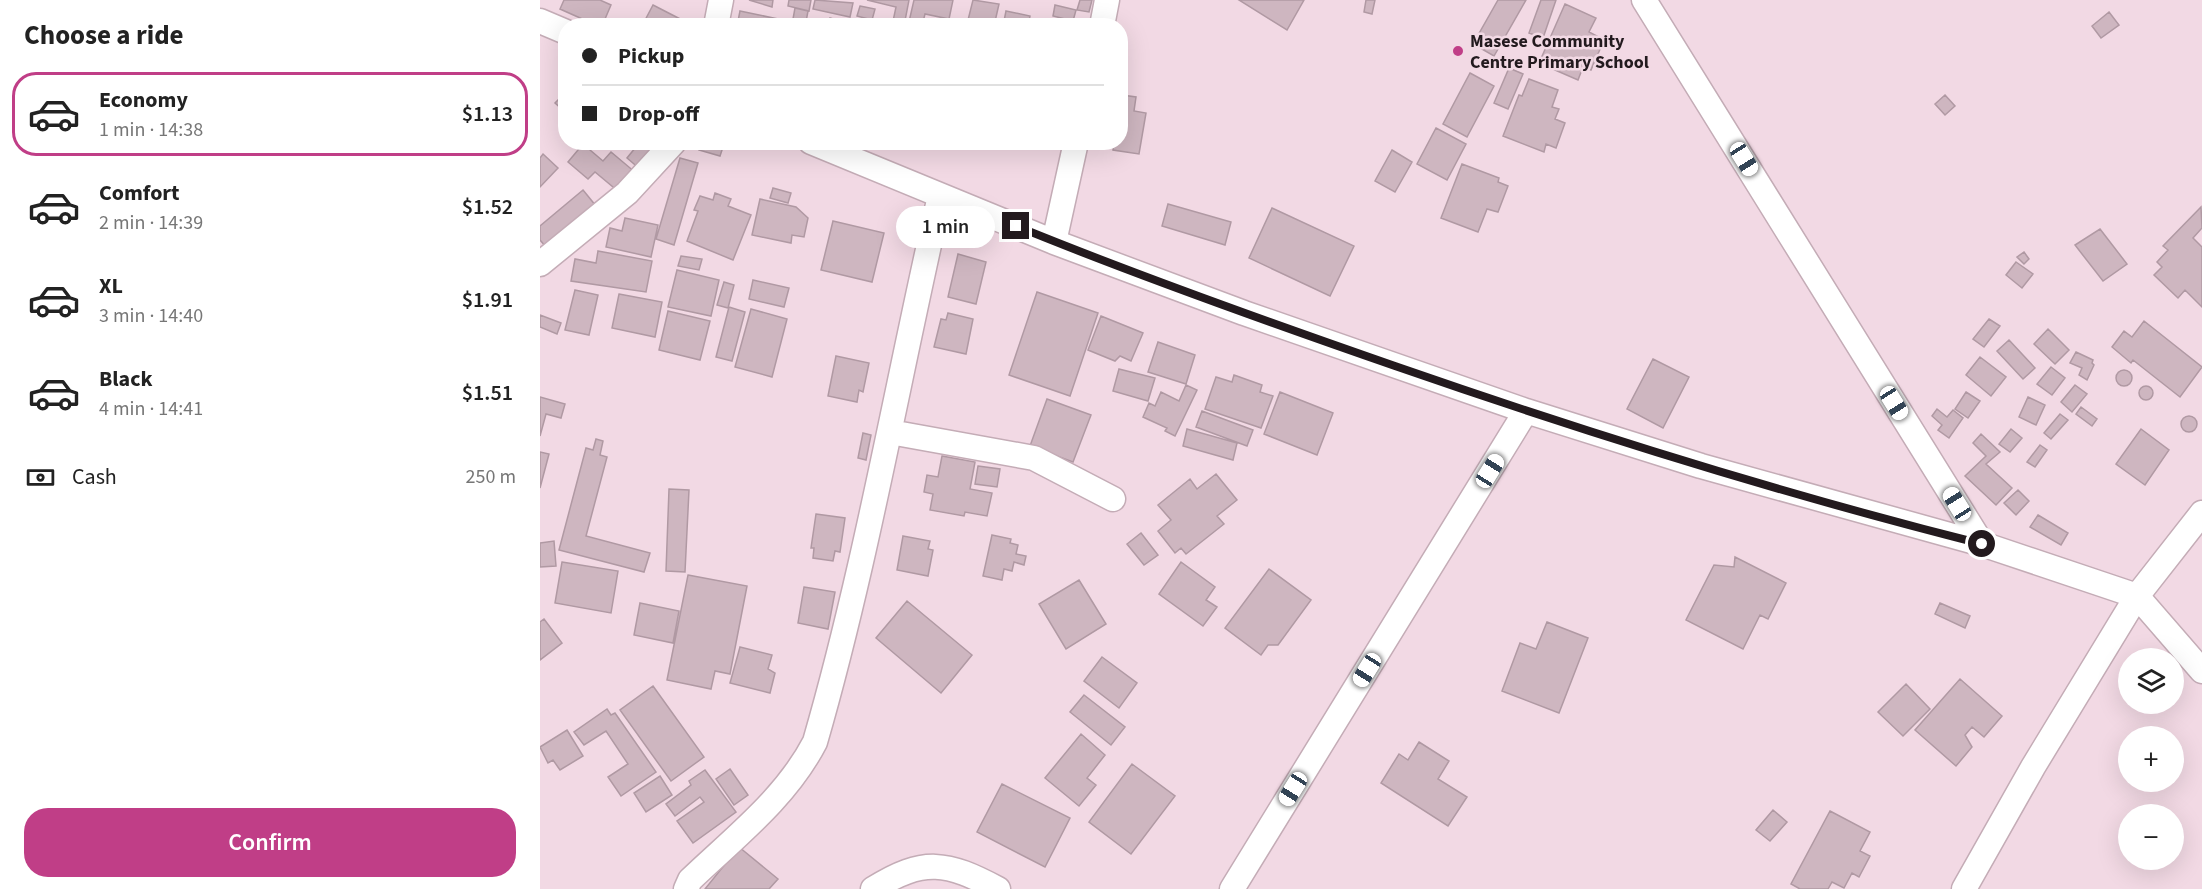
<!DOCTYPE html>
<meta charset="utf-8">
<style>
:root{--surface:#fff;--page:#f6f6f6;--text:#222;--muted:#767676;--line:#e0e0e0;--accent:#c03e87}
body{margin:0;font-family:"Source Sans 3",sans-serif;background:var(--page);color:var(--text);height:100vh;display:flex;flex-direction:column;font-size:22px;white-space:nowrap}
*{box-sizing:border-box;margin:0}
p{font-size:20px;color:var(--muted)}
.icon{flex:none;width:33px;height:33px;fill:none;stroke:currentColor;stroke-width:2;stroke-linecap:round;stroke-linejoin:round}
.map{position:relative;flex:1;overflow:hidden}
.side{display:flex;flex-direction:column;background:var(--surface);width:540px}
.side>*{flex:none}
.banner{position:absolute;left:18px;top:18px;width:570px;height:132px;border-radius:24px;box-shadow:0 6px 24px #0002;display:grid;align-content:center;height:132px;padding:0 24px;background:var(--surface)}
.controls{position:absolute;left:1578px;top:648px;display:grid;gap:12px}
.controls a{display:grid;place-items:center;width:66px;height:66px;border-radius:50%;background:var(--surface);box-shadow:0 6px 24px #0002;font-size:30px}
.end{position:absolute;width:27px;height:27px;margin:-14px;border:8px solid #231a1e;background:#fff;box-shadow:0 0 0 3px #fff}
.from{border-radius:50%}
.bubble{position:absolute;height:42px;border-radius:21px;background:var(--surface);box-shadow:0 6px 24px #0002;font-size:20px;font-weight:600;line-height:42px;text-align:center}
.car{position:absolute;width:18px;height:36px;margin:-18px -9px;border-radius:8px;box-shadow:0 0 4px 2px #0007;background:linear-gradient(#fff 24%,#345 0 40%,#fff 0 76%,#345 0 86%,#fff 0)}
.banner b{display:flex;align-items:center;gap:21px;height:57px;font-size:22px}
.banner b+b{border-top:2px solid var(--line)}
.banner i{width:15px;height:15px;background:var(--text)}
ul{padding:0;list-style:none}
li{display:flex;align-items:center;gap:18px;height:84px;margin:0 12px 9px;padding:0 12px;border:3px solid transparent;border-radius:24px}
li div{flex:1}
li b{display:block;font-size:22px}
li em{font-style:normal;font-weight:600}
li.active{border-color:var(--accent)}
li>.icon{width:54px;height:54px;stroke-width:1.5}
h2{padding:0 24px;font-size:27px;line-height:72px}
.pay{display:flex;align-items:center;gap:15px;height:66px;padding:0 24px;font-size:22px}
.pay p{margin-inline-start:auto}
.primary-button{display:flex;gap:12px;margin-top:auto;padding:12px 24px}
.primary-button a{flex:1;height:69px;border-radius:24px;background:var(--accent);color:#fff;font-size:24px;font-weight:600;line-height:69px;text-align:center}
main{display:flex;flex:1;min-height:0}
.map>svg:first-child{display:block}
.building{fill:#ceb6c0;stroke:#b099a3;stroke-width:1.5}
.lines{fill:none;stroke-linecap:round;stroke-linejoin:round}
.minor-casing{stroke:#c4acb6;stroke-width:27}
.minor{stroke:#fff;stroke-width:24}
.route{stroke:#231a1e;stroke-width:8}
.poi-dot{fill:#c03e87;stroke:#f2d9e4;stroke-width:2}
.labels{text-anchor:middle;dominant-baseline:central;stroke-width:5;stroke-linejoin:round;paint-order:stroke}
.poi-label{font-size:18px;font-weight:bold;fill:#231a1e;stroke:#f2d9e4;text-anchor:start}
</style>
<main>
<section class="side">
<h2>Choose a ride</h2>
<ul>
<li class="active"><svg class="icon" aria-label="car" viewBox="0 0 24 24"><path d="M5 17H2v-5l4-1 3-4h7l3 4 3 1v5h-3M9 17h6M6 11h13"/><circle cx="7" cy="17" r="2"/><circle cx="17" cy="17" r="2"/></svg><div><b>Economy</b><p>1 min · 14:38</p></div><em>$1.13</em></li>
<li><svg class="icon" aria-label="car" viewBox="0 0 24 24"><path d="M5 17H2v-5l4-1 3-4h7l3 4 3 1v5h-3M9 17h6M6 11h13"/><circle cx="7" cy="17" r="2"/><circle cx="17" cy="17" r="2"/></svg><div><b>Comfort</b><p>2 min · 14:39</p></div><em>$1.52</em></li>
<li><svg class="icon" aria-label="car" viewBox="0 0 24 24"><path d="M5 17H2v-5l4-1 3-4h7l3 4 3 1v5h-3M9 17h6M6 11h13"/><circle cx="7" cy="17" r="2"/><circle cx="17" cy="17" r="2"/></svg><div><b>XL</b><p>3 min · 14:40</p></div><em>$1.91</em></li>
<li><svg class="icon" aria-label="car" viewBox="0 0 24 24"><path d="M5 17H2v-5l4-1 3-4h7l3 4 3 1v5h-3M9 17h6M6 11h13"/><circle cx="7" cy="17" r="2"/><circle cx="17" cy="17" r="2"/></svg><div><b>Black</b><p>4 min · 14:41</p></div><em>$1.51</em></li>
</ul>
<div class="pay"><svg class="icon" aria-label="cash" viewBox="0 0 24 24"><path d="M3 7h18v10H3z"/><circle cx="12" cy="12" r="2"/></svg>Cash<p>250 m</p></div>
<div class="primary-button"><a>Confirm</a></div>
</section>
<div class="map">
<svg width="1662" height="889" viewBox="0 0 1662 889">
<rect width="100%" height="100%" fill="#f2d9e4"/>
<path class="building" d="M 24,0 L 60,0 L 71,5 L 62,26 L 58,26 L 20,9 Z
M 209,0 L 233,0 L 232,7 Z
M 249,0 L 271,0 L 269,11 L 248,6 Z
M 275,0 L 313,3 L 310,17 L 273,9 Z
M 327,0 L 369,0 L 364,26 L 352,26 L 356,7 Z
M 374,0 L 413,0 L 409,19 L 385,14 L 382,26 L 368,26 Z
M 433,0 L 459,4 L 454,26 L 427,24 Z
M 540,0 L 552,0 L 549,12 L 537,10 Z
M 699,0 L 764,0 L 747,30 Z
M 826,0 L 835,0 L 832,14 L 824,12 Z
M 958,0 L 986,0 L 954,56 L 933,44 Z
M 1001,0 L 1016,0 L 1003,38 L 989,33 Z
M 1025,4 L 1056,18 L 1049,32 L 1057,36 L 1054,44 L 1061,47 L 1051,70 L 1043,67 L 1038,80 L 999,63 Z
M 113,5 L 146,22 L 145,26 L 102,26 Z
M 515,5 L 536,10 L 533,21 L 513,16 Z
M 320,6 L 335,9 L 332,20 L 317,16 Z
M 255,8 L 268,11 L 266,22 L 253,19 Z
M 200,11 L 262,24 L 262,26 L 197,26 Z
M 466,11 L 490,16 L 488,26 L 463,26 Z
M 1569,12 L 1579,25 L 1561,38 L 1552,26 Z
M 290,18 L 300,21 L 299,26 L 288,26 Z
M 394,20 L 413,24 L 413,26 L 393,26 Z
M 969,68 L 983,74 L 968,109 L 954,103 Z
M 930,73 L 954,86 L 927,137 L 903,124 Z
M 989,79 L 1018,90 L 1012,107 L 1019,109 L 1015,119 L 1025,123 L 1016,148 L 1006,144 L 1004,152 L 963,136 L 979,95 L 982,96 Z
M 26,92 L 26,111 L 25,112 L 15,103 Z
M 582,95 L 596,97 L 594,111 L 606,113 L 599,154 L 573,150 L 574,142 L 580,142 Z
M 1405,95 L 1415,106 L 1405,115 L 1395,104 Z
M 896,128 L 926,144 L 907,180 L 877,164 Z
M 100,142 L 112,142 L 119,148 L 101,170 L 87,158 Z
M 161,142 L 184,144 L 180,156 L 159,150 Z
M 43,144 L 63,161 L 71,152 L 96,173 L 79,192 L 55,172 L 48,179 L 28,162 Z
M 852,150 L 872,162 L 855,192 L 835,181 Z
M 3,154 L 18,168 L 0,187 L 0,158 Z
M 140,158 L 158,163 L 134,245 L 116,239 Z
M 922,164 L 959,178 L 958,182 L 968,186 L 958,212 L 947,209 L 938,232 L 901,218 Z
M 233,188 L 251,193 L 248,203 L 230,198 Z
M 43,190 L 56,206 L 6,247 L 0,240 L 0,226 Z
M 175,193 L 191,199 L 188,206 L 211,215 L 193,260 L 147,241 L 158,211 L 154,210 L 160,196 L 173,200 Z
M 220,199 L 256,207 L 268,218 L 264,237 L 252,235 L 251,243 L 212,235 Z
M 628,204 L 691,222 L 685,245 L 622,226 Z
M 1661,207 L 1662,228 L 1653,238 L 1662,247 L 1662,307 L 1645,290 L 1638,298 L 1614,275 L 1622,267 L 1617,262 L 1628,250 L 1623,246 Z
M 732,208 L 814,246 L 790,296 L 709,258 Z
M 85,218 L 118,225 L 111,257 L 66,247 L 70,228 L 82,231 Z
M 293,221 L 344,233 L 332,282 L 281,270 Z
M 1560,229 L 1587,264 L 1563,281 L 1535,245 Z
M 58,251 L 112,261 L 106,292 L 31,281 L 35,259 L 56,263 Z
M 1484,252 L 1489,259 L 1484,264 L 1477,257 Z
M 418,254 L 446,262 L 436,304 L 408,297 Z
M 141,256 L 162,259 L 159,270 L 138,266 Z
M 1476,262 L 1493,274 L 1482,288 L 1466,275 Z
M 137,270 L 179,280 L 171,316 L 128,307 Z
M 213,280 L 249,288 L 244,307 L 209,299 Z
M 184,282 L 194,285 L 188,308 L 177,305 Z
M 35,290 L 58,295 L 49,335 L 25,330 Z
M 497,292 L 558,313 L 530,396 L 469,375 Z
M 79,294 L 122,302 L 115,337 L 72,328 Z
M 189,307 L 205,312 L 192,361 L 176,357 Z
M 211,309 L 247,319 L 232,377 L 195,367 Z
M 128,311 L 170,321 L 160,360 L 119,350 Z
M 408,313 L 433,319 L 426,354 L 394,347 L 401,319 L 406,320 Z
M 0,315 L 21,323 L 17,334 L 0,327 Z
M 561,316 L 603,333 L 591,361 L 580,356 L 575,361 L 548,350 Z
M 1449,319 L 1460,326 L 1444,347 L 1433,339 Z
M 1604,321 L 1662,367 L 1640,397 L 1593,360 L 1591,363 L 1572,347 L 1584,331 L 1592,337 Z
M 1508,329 L 1529,350 L 1515,364 L 1494,344 Z
M 1469,340 L 1495,368 L 1483,379 L 1457,351 Z
M 618,342 L 655,355 L 646,384 L 608,372 Z
M 1536,352 L 1553,360 L 1552,363 L 1554,365 L 1547,380 L 1539,375 L 1542,368 L 1530,363 Z
M 296,356 L 329,363 L 323,392 L 319,390 L 317,402 L 288,396 Z
M 1440,357 L 1466,377 L 1451,396 L 1426,375 Z
M 1113,359 L 1149,377 L 1123,428 L 1087,409 Z
M 1511,367 L 1525,378 L 1512,395 L 1497,384 Z
M 579,369 L 615,378 L 608,401 L 573,391 Z
M1576 378a8 8 0 1 1 16 0a8 8 0 1 1-16 0Z
M 694,375 L 722,385 L 720,392 L 733,396 L 721,428 L 665,409 L 676,377 L 692,382 Z
M 646,385 L 657,390 L 635,436 L 625,431 L 627,428 L 603,417 L 609,403 L 615,406 L 621,392 L 639,401 Z
M 1535,385 L 1547,394 L 1532,412 L 1521,402 Z
M1599 393a7 7 0 1 1 14 0a7 7 0 1 1-14 0Z
M 740,392 L 793,413 L 777,455 L 724,434 Z
M 1426,392 L 1440,401 L 1428,418 L 1415,409 Z
M 0,397 L 25,404 L 21,418 L 6,414 L 0,436 Z
M 1488,397 L 1505,405 L 1496,425 L 1479,417 Z
M 507,399 L 551,415 L 533,462 L 490,446 Z
M 1541,407 L 1557,419 L 1552,426 L 1536,414 Z
M 1397,409 L 1407,417 L 1413,410 L 1423,418 L 1409,438 L 1398,430 L 1402,425 L 1392,416 Z
M 662,411 L 713,430 L 707,446 L 656,427 Z
M 1520,414 L 1528,420 L 1511,439 L 1504,433 Z
M1641 424a8 8 0 1 1 16 0a8 8 0 1 1-16 0Z
M 647,429 L 697,443 L 693,460 L 643,446 Z
M 1471,429 L 1482,438 L 1470,452 L 1459,444 Z
M 1601,429 L 1629,450 L 1605,485 L 1576,464 Z
M 323,433 L 331,435 L 326,460 L 318,458 Z
M 1441,434 L 1460,452 L 1446,464 L 1472,488 L 1456,505 L 1425,476 L 1446,456 L 1433,443 Z
M 56,439 L 63,441 L 60,455 L 67,457 L 46,536 L 110,553 L 104,572 L 19,550 L 46,448 L 53,450 Z
M 1500,445 L 1507,450 L 1495,467 L 1487,462 Z
M 0,452 L 9,454 L 0,488 Z
M 402,456 L 435,462 L 430,489 L 452,493 L 447,516 L 425,512 L 424,516 L 390,510 L 393,494 L 384,492 L 387,475 L 398,477 Z
M 438,466 L 460,469 L 457,487 L 435,484 Z
M 676,474 L 697,500 L 677,516 L 684,524 L 646,554 L 641,548 L 635,553 L 618,531 L 631,520 L 618,505 L 650,479 L 657,489 Z
M 129,489 L 149,490 L 145,572 L 126,571 Z
M 1478,490 L 1489,501 L 1476,515 L 1464,503 Z
M 276,514 L 305,518 L 300,552 L 295,551 L 293,561 L 273,558 L 274,548 L 271,548 Z
M 1498,515 L 1528,533 L 1521,545 L 1490,527 Z
M 601,533 L 618,555 L 604,565 L 587,544 Z
M 452,535 L 471,539 L 470,543 L 478,545 L 476,554 L 486,556 L 484,565 L 474,562 L 472,571 L 464,569 L 462,580 L 443,576 Z
M 363,536 L 390,541 L 388,549 L 393,550 L 388,576 L 357,570 Z
M 14,541 L 16,566 L 0,567 L 0,543 Z
M 1195,557 L 1246,583 L 1228,619 L 1220,615 L 1203,649 L 1146,620 L 1174,565 L 1194,567 Z
M 22,562 L 78,571 L 71,613 L 15,603 Z
M 641,562 L 675,587 L 666,600 L 677,607 L 663,626 L 619,594 Z
M 729,569 L 771,600 L 738,645 L 728,645 L 721,655 L 685,628 Z
M 148,575 L 207,586 L 190,674 L 175,671 L 171,689 L 127,680 Z
M 539,580 L 566,624 L 526,649 L 499,604 Z
M 264,587 L 295,592 L 288,629 L 258,623 Z
M 367,601 L 432,655 L 401,693 L 336,638 Z
M 100,603 L 139,611 L 133,643 L 94,635 Z
M 1400,603 L 1430,616 L 1425,628 L 1395,614 Z
M 4,619 L 22,643 L 0,660 L 0,622 Z
M 1007,622 L 1048,638 L 1019,713 L 962,691 L 980,643 L 996,649 Z
M 200,647 L 232,655 L 228,669 L 235,673 L 230,693 L 190,683 Z
M 562,657 L 597,683 L 579,708 L 544,681 Z
M 1420,679 L 1462,716 L 1444,737 L 1432,727 L 1425,735 L 1432,747 L 1416,766 L 1375,730 Z
M 1366,684 L 1390,709 L 1363,736 L 1338,712 Z
M 113,686 L 164,757 L 131,781 L 80,710 Z
M 544,695 L 585,727 L 571,745 L 530,712 Z
M 67,709 L 71,715 L 75,713 L 116,772 L 81,796 L 68,777 L 88,764 L 66,731 L 44,745 L 34,732 Z
M 27,730 L 43,756 L 20,770 L 13,760 L 8,763 L 0,747 Z
M 541,734 L 565,755 L 547,778 L 556,785 L 539,806 L 505,778 Z
M 879,742 L 909,761 L 898,779 L 927,797 L 908,826 L 841,783 L 859,754 L 868,760 Z
M 592,764 L 635,796 L 591,854 L 549,822 Z
M 190,769 L 208,795 L 194,805 L 176,779 Z
M 165,770 L 196,812 L 153,843 L 137,821 L 164,802 L 160,797 L 135,816 L 126,804 L 151,785 L 149,781 Z
M 120,776 L 132,795 L 106,812 L 94,793 Z
M 462,784 L 530,818 L 505,867 L 437,832 Z
M 1233,810 L 1247,822 L 1230,841 L 1216,830 Z
M 1290,811 L 1330,832 L 1320,851 L 1330,856 L 1319,877 L 1312,873 L 1304,888 L 1292,882 L 1288,889 L 1260,889 L 1251,884 Z
M 199,847 L 238,879 L 229,889 L 165,889 Z"/>
<g class="lines">
<g class="minor-casing">
<path id="minor" d="M 1104,0 L 1442,544
M 0,21 L 26,32
M 176,26 L 181,0
M 562,26 L 567,0
M 271,142 L 514,242 L 704,313 L 986,411 L 1161,466 L 1442,544 L 1597,596 L 1662,671
M 514,242 L 536,142
M 0,264 L 87,193 L 134,142
M 350,432 L 494,458 L 573,499
M 146,889 L 150,880 C 195,837 246,798 275,742 C 327,562 358,378 400,196
M 333,889 C 384,857 407,862 458,889
M 692,889 L 986,411
M 1424,889 L 1493,767 L 1597,596 L 1662,513"/>
</g>
<use href="#minor" class="minor"/>
</g>
<g class="lines">
<path class="route" d="M 476,226 C 601,277 728,322 855,366 C 1048,433 1243,494 1442,544"/>
</g>
<circle class="poi-dot" cx="918" cy="51" r="6"/>
<g class="labels">
<g class="poi-label">
<text x="930" y="41">Masese Community<tspan x="930" dy="21">Centre Primary School</tspan></text>
</g>
</g>
</svg>
<div class="controls">
<a><svg class="icon" aria-label="layers" viewBox="0 0 24 24"><path d="M12 4l9 5-9 5-9-5zM3 14l9 5 9-5"/></svg></a>
<a>+</a>
<a>−</a>
</div>
<i class="end from" style="left:1442px;top:544px"></i>
<i class="end" style="left:476px;top:226px"></i>
<div class="bubble" style="left:356px;top:206px;width:99px">1 min</div>
<i class="car" style="left:1204px;top:159px;rotate:148deg"></i>
<i class="car" style="left:1354px;top:403px;rotate:148deg"></i>
<i class="car" style="left:950px;top:471px;rotate:32deg"></i>
<i class="car" style="left:1417px;top:504px;rotate:328deg"></i>
<i class="car" style="left:827px;top:670px;rotate:212deg"></i>
<i class="car" style="left:753px;top:789px;rotate:212deg"></i>
<div class="banner">
<b><i class="from"></i>Pickup</b>
<b><i></i>Drop-off</b>
</div>
</div>
</main>
